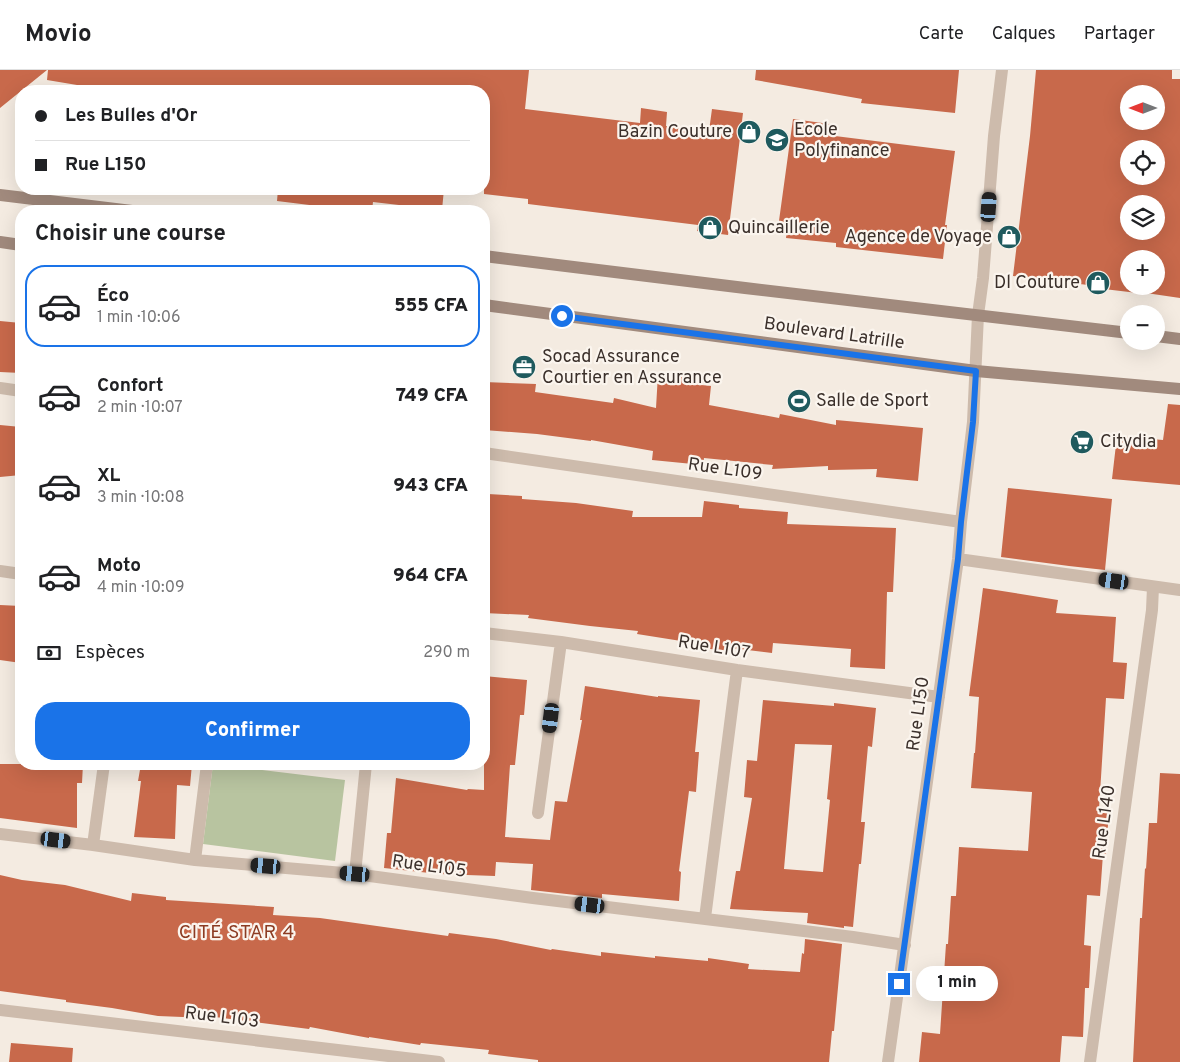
<!DOCTYPE html>
<html lang="fr">
<meta charset="utf-8">
<style>
:root{--surface:#fff;--page:#f2f2f2;--text:#202124;--muted:#757577;--line:#e0e0e0;--accent:#1a73e8}
body{margin:0;font-family:Overpass,sans-serif;background:var(--page);color:var(--text);height:100vh;display:flex;flex-direction:column;font-size:19px;white-space:nowrap}
*{box-sizing:border-box;margin:0}
p{font-size:16px;color:var(--muted)}
.icon{flex:none;width:28px;height:28px;fill:none;stroke:currentColor;stroke-width:2;stroke-linecap:round;stroke-linejoin:round}
.map{position:relative;flex:1;overflow:hidden}
.sheet{position:absolute;left:15px;top:135px;width:475px;height:565px;display:flex;flex-direction:column;background:var(--surface);border-radius:20px;box-shadow:0 5px 20px #0002}
.sheet>*{flex:none}
.guide{position:absolute;left:15px;top:15px;width:475px;height:110px;border-radius:20px;box-shadow:0 5px 20px #0002;display:grid;align-content:center;height:110px;padding:0 20px;background:var(--surface)}
.needle{width:32px;rotate:270deg}
.fabs{position:absolute;left:1120px;top:15px;display:grid;gap:10px}
.fabs a{display:grid;place-items:center;width:45px;height:45px;border-radius:50%;background:var(--surface);box-shadow:0 5px 20px #0002;font-size:25px}
.end{position:absolute;width:22px;height:22px;margin:-11px;border:6px solid #1a73e8;background:#fff;box-shadow:0 0 0 2px #fff}
.from{border-radius:50%}
.bubble{position:absolute;height:35px;border-radius:18px;background:var(--surface);box-shadow:0 5px 20px #0002;font-size:16px;font-weight:800;line-height:35px;text-align:center}
.car{position:absolute;width:15px;height:30px;margin:-15px -8px;border-radius:6px;box-shadow:0 0 4px 1px #0007;background:linear-gradient(#222 24%,#8ab4d8 0 40%,#222 0 76%,#8ab4d8 0 86%,#222 0)}
.guide b{display:flex;align-items:center;gap:18px;height:48px;font-size:19px}
.guide b+b{border-top:1px solid var(--line)}
.guide i{width:12px;height:12px;background:var(--text)}
ul{padding:0;list-style:none}
li{display:flex;align-items:center;gap:15px;height:82px;margin:0 10px 8px;padding:0 10px;border:2px solid transparent;border-radius:20px}
li div{flex:1}
li b{display:block;font-size:19px}
li em{font-style:normal;font-weight:800}
li.active{border-color:var(--accent)}
li>.icon{width:45px;height:45px;stroke-width:1.5}
h2{padding:0 20px;font-size:22px;line-height:60px}
.pay{display:flex;align-items:center;gap:12px;height:55px;padding:0 20px;font-size:19px}
.pay p{margin-inline-start:auto}
.action{display:flex;gap:10px;margin-top:auto;padding:10px 20px}
.action a{flex:1;height:58px;border-radius:20px;background:var(--accent);color:#fff;font-size:20px;font-weight:800;line-height:58px;text-align:center}
header{display:flex;align-items:center;gap:30px;box-sizing:border-box;height:70px;padding:0 25px;background:var(--surface);border-bottom:1px solid var(--line)}
header strong{font-size:24px}
nav{display:flex;gap:28px;margin-inline-start:auto;font-size:18px}
.map>svg:first-child{display:block}
.green{fill:#b8c4a0}
.building{fill:#c8694b;fill-rule:evenodd}
.lines{fill:none;stroke-linecap:round;stroke-linejoin:round}
.street{stroke:#cdbbac;stroke-width:12}
.secondary{stroke:#a18a7d;stroke-width:12}
.route{stroke:#1a73e8;stroke-width:6}
.labels{text-anchor:middle;dominant-baseline:central;stroke-width:4.5;stroke-linejoin:round;paint-order:stroke}
.poi-label{font-size:18px;fill:#3b302b;stroke:#fbf5ee;text-anchor:start}
.street-label{font-size:18px;fill:#3b302b;stroke:#fbf5ee}
.neighbourhood-label{font-size:19px;letter-spacing:1px;fill:#8c3b22;stroke:#fbf5ee}
</style>
<header>
<strong>Movio</strong>
<nav><a>Carte</a><a>Calques</a><a>Partager</a></nav>
</header>
<div class="map">
<svg width="1180" height="992" viewBox="0 0 1180 992">
<rect width="100%" height="100%" fill="#f4ebe1"/>
<path class="green" d="M 213,694 L 345,710 L 335,791 L 203,774 Z"/>
<path class="building" d="M 0,0 L 47,0 L 0,38 Z
M 48,0 L 529,0 L 525,39 L 640,53 L 641,38 L 667,42 L 666,56 L 709,61 L 712,39 L 743,43 L 728,165 L 697,161 L 698,155 L 528,134 L 528,129 L 484,124 L 484,21 L 113,21 L 47,10 Z
M 756,0 L 959,0 L 955,43 L 861,33 L 862,29 L 755,10 Z
M 1036,0 L 1172,0 L 1172,9 L 1180,9 L 1180,228 L 1146,223 L 1146,224 L 1087,217 L 1088,215 L 1013,206 L 1030,66 ZM 1129,24 L 1156,24 L 1156,51 L 1129,51 ZM 1129,79 L 1156,79 L 1156,106 L 1129,106 ZM 1129,134 L 1156,134 L 1156,161 L 1129,161 ZM 1129,189 L 1156,189 L 1156,216 L 1129,216 Z
M 793,49 L 837,55 L 835,66 L 955,81 L 945,155 L 947,155 L 943,189 L 836,177 L 836,173 L 786,168 L 787,160 L 778,158 Z
M 278,119 L 444,119 L 442,140 L 373,132 L 372,141 L 358,141 L 277,131 Z
M 0,251 L 21,253 L 21,303 L 0,302 Z
M 658,304 L 683,305 L 682,313 L 711,316 L 709,335 L 779,348 L 780,344 L 836,355 L 836,350 L 923,358 L 918,411 L 876,407 L 877,399 L 828,400 L 828,396 L 772,399 L 773,395 L 704,388 L 703,395 L 652,390 L 653,381 L 591,370 L 591,371 L 537,364 L 484,360 L 484,312 L 536,314 L 535,322 L 613,333 L 614,328 L 656,338 Z
M 1168,334 L 1180,335 L 1180,415 L 1112,409 L 1117,366 L 1163,370 Z
M 0,355 L 21,357 L 21,405 L 0,407 Z
M 1008,418 L 1112,429 L 1105,500 L 1069,496 L 1001,487 Z
M 488,424 L 522,426 L 522,429 L 576,433 L 633,441 L 632,447 L 702,447 L 704,431 L 739,435 L 739,438 L 788,442 L 787,454 L 896,458 L 893,522 L 887,522 L 885,599 L 850,597 L 851,579 L 773,573 L 772,583 L 731,578 L 730,581 L 700,578 L 700,574 L 637,564 L 638,561 L 590,556 L 528,548 L 529,545 L 484,543 L 484,456 Z
M 983,518 L 1058,530 L 1056,543 L 1116,547 L 1113,592 L 1127,593 L 1124,629 L 1106,628 L 1099,739 L 1109,740 L 1106,784 L 1103,784 L 1100,826 L 1087,825 L 1084,875 L 1091,876 L 1089,918 L 1085,918 L 1083,967 L 1062,966 L 1060,992 L 919,992 L 922,962 L 940,964 L 946,874 L 948,874 L 951,826 L 956,826 L 959,777 L 1028,781 L 1032,722 L 971,718 L 974,683 L 975,683 L 979,627 L 969,626 Z
M 0,535 L 21,536 L 21,593 L 0,590 Z
M 484,606 L 527,610 L 524,645 L 520,645 L 515,695 L 510,695 L 505,767 L 550,770 L 555,731 L 567,732 L 582,650 L 580,650 L 585,616 L 658,627 L 658,626 L 700,630 L 695,682 L 699,682 L 696,722 L 689,721 L 679,801 L 681,802 L 679,831 L 602,824 L 602,828 L 531,820 L 533,794 L 496,792 L 495,806 L 439,804 L 384,798 L 387,763 L 391,763 L 396,708 L 467,720 L 468,719 L 484,720 Z
M 763,630 L 834,636 L 834,633 L 876,638 L 872,677 L 868,676 L 861,752 L 865,752 L 861,794 L 859,794 L 853,857 L 844,856 L 844,858 L 807,853 L 808,843 L 730,839 L 736,801 L 740,801 L 752,728 L 744,727 L 747,690 L 757,691 ZM 795,674 L 832,675 L 827,729 L 830,730 L 823,802 L 784,799 Z
M 0,694 L 83,694 L 82,713 L 77,713 L 77,758 L 0,748 Z
M 141,694 L 192,694 L 190,716 L 177,715 L 175,769 L 134,767 L 141,711 L 138,711 Z
M 1160,703 L 1180,704 L 1180,992 L 1133,992 L 1140,848 L 1142,848 L 1145,798 L 1146,799 L 1149,753 L 1157,753 Z
M 0,805 L 22,810 L 65,815 L 131,831 L 132,823 L 166,827 L 166,830 L 274,837 L 273,845 L 320,848 L 448,866 L 449,863 L 496,869 L 551,880 L 552,879 L 601,886 L 601,882 L 655,888 L 655,886 L 708,891 L 708,888 L 749,894 L 748,899 L 800,902 L 802,883 L 804,884 L 805,869 L 842,874 L 834,961 L 832,961 L 829,992 L 538,992 L 538,990 L 488,984 L 489,980 L 421,973 L 420,975 L 369,967 L 369,968 L 310,957 L 309,959 L 207,946 L 207,948 L 158,946 L 112,938 L 66,932 L 66,930 L 0,921 Z
M 11,973 L 73,978 L 72,992 L 9,992 Z"/>
<g class="lines">
<path class="street" d="M 0,318 L 21,321
M 484,383 L 961,452
M 958,489 L 1180,520
M 0,501 L 21,504
M 484,563 L 561,572 L 737,600 L 939,627
M 538,743 L 561,572
M 0,764 L 93,775 L 195,790 L 355,804 L 533,828 L 853,867 L 905,875
M 93,775 L 104,694
M 195,790 L 207,694
M 355,804 L 366,694
M 705,848 L 737,600
M 0,940 L 439,992
M 888,992 L 958,489 L 961,452 L 973,352 L 978,245 L 983,208 L 994,66 L 1002,0
M 1090,992 L 1152,540 L 1153,517"/>
<path class="secondary" d="M 0,125 L 132,141
M 0,172 L 21,175
M 484,186 L 745,218 L 1129,263
M 484,235 L 976,301 L 1180,319
M 1156,266 L 1180,269"/>
</g>
<g class="lines">
<path class="route" d="M 562,246 L 976,301 L 973,352 L 961,452 L 958,489 L 899,914"/>
</g>
<defs>
<g id="shop-disc" transform="scale(1.25)"><circle r="9.5" fill="#1f5a5e" stroke="#fbf5ee"/><path d="M-5-2.5h2.3a2.7 3.5 0 0 1 5.4 0H5L5.5 6h-11ZM-1.5-2.5h3a1.5 2.3 0 0 0-3 0Z" fill="#fff"/></g>
<g id="university-disc" transform="scale(1.25)"><circle r="9.5" fill="#1f5a5e" stroke="#fbf5ee"/><path d="M0-5L7-2L0 1L-7-2ZM-4 1L0 2.5L4 1V4Q0 6-4 4Z" fill="#fff"/></g>
<g id="office-disc" transform="scale(1.25)"><circle r="9.5" fill="#1f5a5e" stroke="#fbf5ee"/><path d="M-6-3h4V-5.5h4V-3h4V5H-6ZM-1-4.5V-3h2v-1.5ZM-6 0V1H6V0Z" fill="#fff"/></g>
<g id="stadium-disc" transform="scale(1.25)"><circle r="9.5" fill="#1f5a5e" stroke="#fbf5ee"/><path d="M0-5a6.5 5 0 1 0 0 10a6.5 5 0 1 0 0-10ZM-3.5-1.8h7v3.6h-7Z" fill="#fff"/></g>
<g id="supermarket-disc" transform="scale(1.25)"><circle r="9.5" fill="#1f5a5e" stroke="#fbf5ee"/><path d="M-6-5.5h2.5l.6 2H6L4.5 2H-2.5L-4.4-4H-6ZM-1.5 3.2a1.3 1.3 0 1 0 .1 0ZM3 3.2a1.3 1.3 0 1 0 .1 0Z" fill="#fff"/></g>
</defs>
<g fill-rule="evenodd">
<use href="#shop-disc" x="749" y="62"/>
<use href="#university-disc" x="777" y="70"/>
<use href="#shop-disc" x="710" y="158"/>
<use href="#shop-disc" x="1009" y="167"/>
<use href="#shop-disc" x="1098" y="213"/>
<use href="#office-disc" x="524" y="297"/>
<use href="#stadium-disc" x="799" y="331"/>
<use href="#supermarket-disc" x="1082" y="372"/>
</g>
<g class="labels">
<g class="poi-label">
<text x="794" y="60">Ecole<tspan x="794" dy="21">Polyfinance</tspan></text>
<text x="732" y="62" text-anchor="end">Bazin Couture</text>
<text x="728" y="158">Quincaillerie</text>
<text x="992" y="167" text-anchor="end">Agence de Voyage</text>
<text x="1080" y="213" text-anchor="end">Dl Couture</text>
<text x="542" y="287">Socad Assurance<tspan x="542" dy="21">Courtier en Assurance</tspan></text>
<text x="816" y="331">Salle de Sport</text>
<text x="1100" y="372">Citydia</text>
</g>
<g class="street-label">
<text transform="translate(834 264) rotate(8)">Boulevard Latrille</text>
<text transform="translate(725 400) rotate(8)">Rue L109</text>
<text transform="translate(714 578) rotate(9)">Rue L107</text>
<text transform="translate(919 644) rotate(-82)">Rue L150</text>
<text transform="translate(1105 752) rotate(-82)">Rue L140</text>
<text transform="translate(429 797) rotate(8)">Rue L105</text>
<text transform="translate(222 948) rotate(7)">Rue L103</text>
</g>
<g class="neighbourhood-label">
<text x="237" y="863">CITÉ STAR 4</text>
</g>
</g>
</svg>
<div class="fabs">
<a><svg class="needle" viewBox="-14 -14 28 28"><path d="M0-13l5 13h-10z" fill="#e53935"/><path d="M0 13l5-13h-10z" fill="#757577"/></svg></a>
<a><svg class="icon" aria-label="locate" viewBox="0 0 24 24"><circle cx="12" cy="12" r="6"/><path d="M12 2v4M12 18v4M2 12h4M18 12h4"/></svg></a>
<a><svg class="icon" aria-label="layers" viewBox="0 0 24 24"><path d="M12 4l9 5-9 5-9-5zM3 14l9 5 9-5"/></svg></a>
<a>+</a>
<a>−</a>
</div>
<i class="end from" style="left:562px;top:246px"></i>
<i class="end" style="left:899px;top:914px"></i>
<div class="bubble" style="left:916px;top:896px;width:82px">1 min</div>
<i class="car" style="left:989px;top:137px;rotate:4deg"></i>
<i class="car" style="left:1114px;top:511px;rotate:278deg"></i>
<i class="car" style="left:551px;top:648px;rotate:187deg"></i>
<i class="car" style="left:56px;top:770px;rotate:97deg"></i>
<i class="car" style="left:266px;top:796px;rotate:275deg"></i>
<i class="car" style="left:355px;top:804px;rotate:275deg"></i>
<i class="car" style="left:590px;top:835px;rotate:277deg"></i>
<div class="guide">
<b><i class="from"></i>Les Bulles d'Or</b>
<b><i></i>Rue L150</b>
</div>
<section class="sheet">
<h2>Choisir une course</h2>
<ul>
<li class="active"><svg class="icon" aria-label="car" viewBox="0 0 24 24"><path d="M5 17H2v-5l4-1 3-4h7l3 4 3 1v5h-3M9 17h6M6 11h13"/><circle cx="7" cy="17" r="2"/><circle cx="17" cy="17" r="2"/></svg><div><b>Éco</b><p>1 min · 10:06</p></div><em>555 CFA</em></li>
<li><svg class="icon" aria-label="car" viewBox="0 0 24 24"><path d="M5 17H2v-5l4-1 3-4h7l3 4 3 1v5h-3M9 17h6M6 11h13"/><circle cx="7" cy="17" r="2"/><circle cx="17" cy="17" r="2"/></svg><div><b>Confort</b><p>2 min · 10:07</p></div><em>749 CFA</em></li>
<li><svg class="icon" aria-label="car" viewBox="0 0 24 24"><path d="M5 17H2v-5l4-1 3-4h7l3 4 3 1v5h-3M9 17h6M6 11h13"/><circle cx="7" cy="17" r="2"/><circle cx="17" cy="17" r="2"/></svg><div><b>XL</b><p>3 min · 10:08</p></div><em>943 CFA</em></li>
<li><svg class="icon" aria-label="car" viewBox="0 0 24 24"><path d="M5 17H2v-5l4-1 3-4h7l3 4 3 1v5h-3M9 17h6M6 11h13"/><circle cx="7" cy="17" r="2"/><circle cx="17" cy="17" r="2"/></svg><div><b>Moto</b><p>4 min · 10:09</p></div><em>964 CFA</em></li>
</ul>
<div class="pay"><svg class="icon" aria-label="cash" viewBox="0 0 24 24"><path d="M3 7h18v10H3z"/><circle cx="12" cy="12" r="2"/></svg>Espèces<p>290 m</p></div>
<div class="action"><a>Confirmer</a></div>
</section>
</div>
